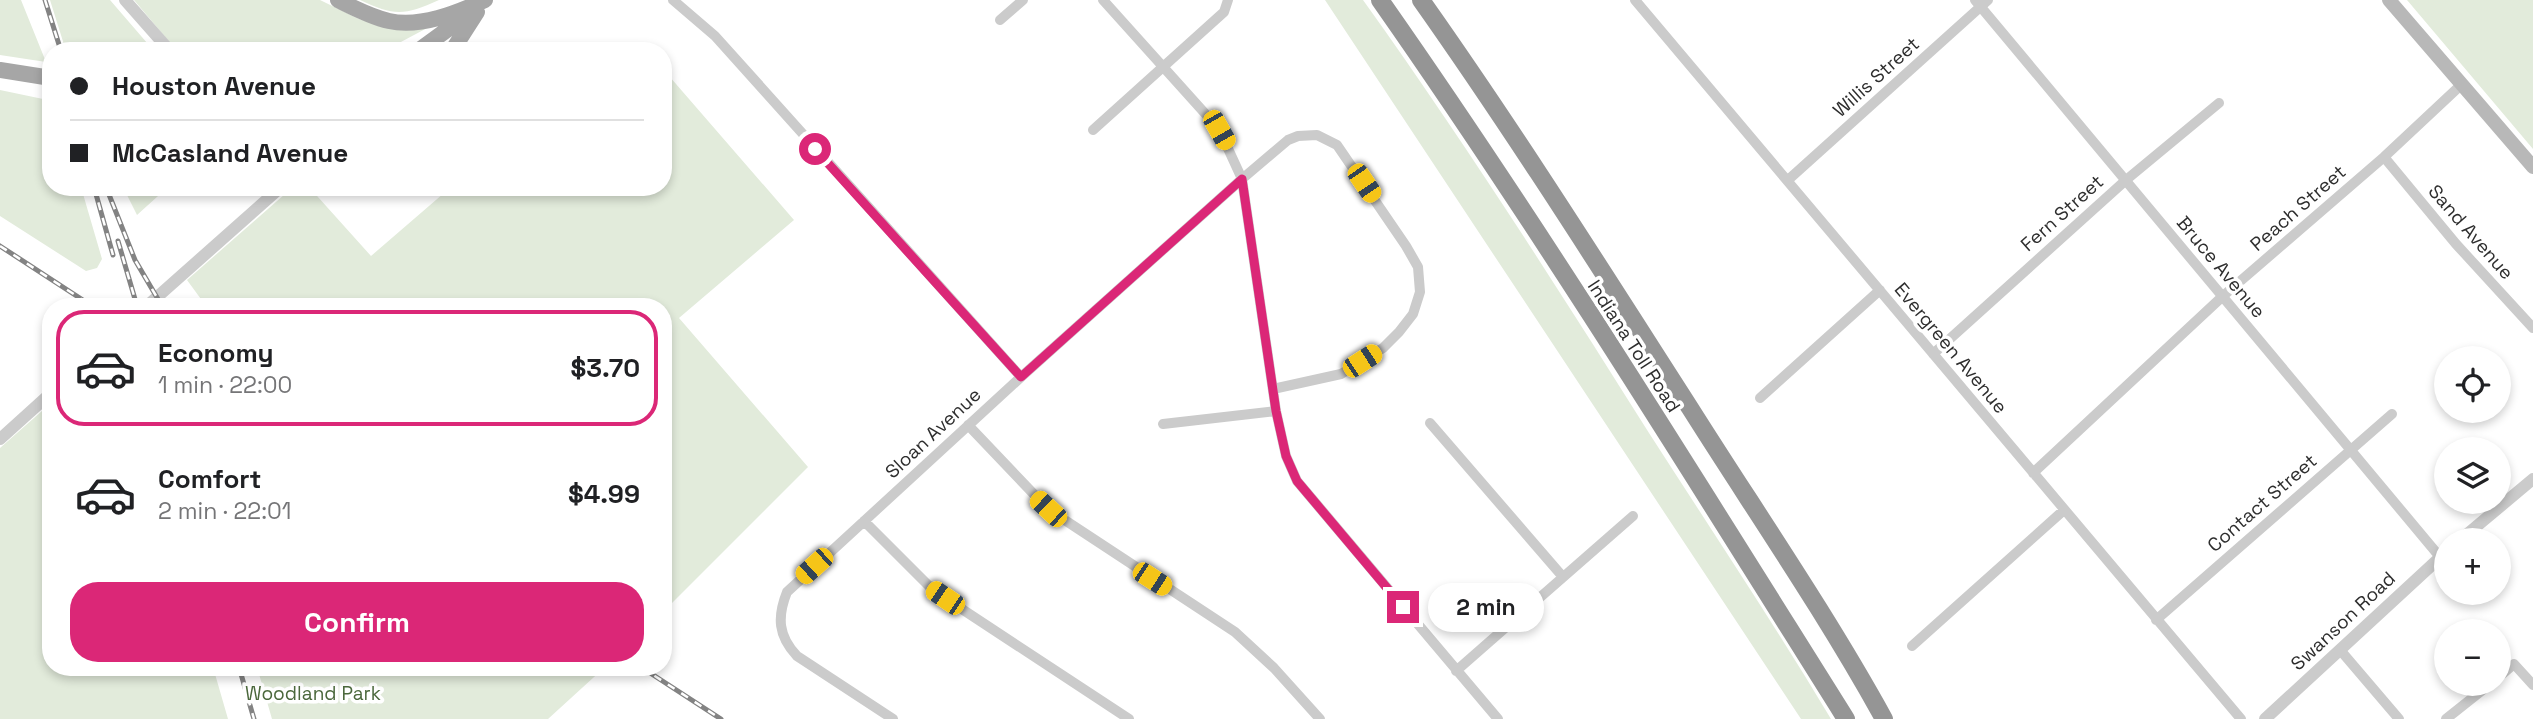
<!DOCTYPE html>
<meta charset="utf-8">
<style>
:root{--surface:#fff;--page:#f6f6f6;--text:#202124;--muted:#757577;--line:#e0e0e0;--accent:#db2777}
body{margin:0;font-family:"Space Grotesk",sans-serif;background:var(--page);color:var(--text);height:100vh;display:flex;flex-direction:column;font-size:26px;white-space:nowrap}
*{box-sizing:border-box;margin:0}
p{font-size:23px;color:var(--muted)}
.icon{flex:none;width:38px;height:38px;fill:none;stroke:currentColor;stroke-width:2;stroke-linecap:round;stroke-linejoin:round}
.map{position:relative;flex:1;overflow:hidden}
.sheet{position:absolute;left:42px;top:298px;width:630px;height:378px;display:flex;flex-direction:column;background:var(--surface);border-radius:28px;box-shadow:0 4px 10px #0003}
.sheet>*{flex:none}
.hud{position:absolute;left:42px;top:42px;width:630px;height:154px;border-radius:28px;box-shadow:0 4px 10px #0003;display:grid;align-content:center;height:154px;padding:0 28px;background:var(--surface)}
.controls{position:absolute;left:2434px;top:346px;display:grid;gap:14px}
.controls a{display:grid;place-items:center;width:77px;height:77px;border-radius:50%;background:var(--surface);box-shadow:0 4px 10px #0003;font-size:35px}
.end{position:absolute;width:32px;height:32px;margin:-16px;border:9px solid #db2777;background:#fff;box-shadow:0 0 0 4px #fff}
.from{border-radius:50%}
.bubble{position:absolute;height:49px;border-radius:24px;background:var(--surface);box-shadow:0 4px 10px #0003;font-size:23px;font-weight:700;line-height:49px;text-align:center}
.car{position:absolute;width:21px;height:42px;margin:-21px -10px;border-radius:9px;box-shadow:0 0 5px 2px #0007;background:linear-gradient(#f5c518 24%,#345 0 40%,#f5c518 0 76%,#345 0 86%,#f5c518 0)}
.hud b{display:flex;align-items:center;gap:24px;height:66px;font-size:26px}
.hud b+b{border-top:2px solid var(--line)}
.hud i{width:18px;height:18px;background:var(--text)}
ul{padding:12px 0 0;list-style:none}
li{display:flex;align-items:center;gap:21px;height:116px;margin:0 14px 10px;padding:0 14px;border:4px solid transparent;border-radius:28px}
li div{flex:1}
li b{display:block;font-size:26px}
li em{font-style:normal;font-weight:700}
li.current{border-color:var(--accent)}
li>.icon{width:63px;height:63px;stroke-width:1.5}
.cta{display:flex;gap:14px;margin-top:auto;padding:14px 28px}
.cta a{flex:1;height:80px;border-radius:28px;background:var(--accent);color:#fff;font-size:28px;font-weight:700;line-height:80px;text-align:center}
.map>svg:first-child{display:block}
.green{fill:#e2ebdb}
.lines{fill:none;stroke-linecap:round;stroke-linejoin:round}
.minor{stroke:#cbcbcb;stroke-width:10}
.tertiary{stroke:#cbcbcb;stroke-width:12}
.secondary{stroke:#b8b8b8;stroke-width:14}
.primary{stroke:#a6a6a6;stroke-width:16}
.motorway{stroke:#959595;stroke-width:18}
.rail-casing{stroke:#838383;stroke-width:5}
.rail{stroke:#fff;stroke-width:2.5;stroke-dasharray:8;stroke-linecap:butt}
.route{stroke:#db2777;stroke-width:9}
.labels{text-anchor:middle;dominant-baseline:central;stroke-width:7;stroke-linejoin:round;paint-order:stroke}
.street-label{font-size:19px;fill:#2e2e2e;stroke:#fff}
.park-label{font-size:19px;fill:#4b683c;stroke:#fff}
</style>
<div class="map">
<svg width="2533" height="719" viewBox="0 0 2533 719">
<rect width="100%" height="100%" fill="#fff"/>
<path class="green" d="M 0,0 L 21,0 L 46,62 L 0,55 Z
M 50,0 L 110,0 L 154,51 L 66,51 Z
M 134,0 L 320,0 L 359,19 L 391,28 L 429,27 L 384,51 L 177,51 Z
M 360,0 L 439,0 C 404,16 394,16 360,0 Z
M 1325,0 L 1363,0 C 1464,141 1557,287 1649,433 C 1710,528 1773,622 1831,719 L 1801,719 Z
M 2407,0 L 2533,0 L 2533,149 Z
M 663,69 L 794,220 L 679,318 L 808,467 L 663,612 L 663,306 L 206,306 L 187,280 L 293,187 L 309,187 L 371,256 L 451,187 L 663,187 Z
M 0,90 L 43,99 L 51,113 L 51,187 L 81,187 L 102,259 L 97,268 L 86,271 L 0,216 Z
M 123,187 L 168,187 L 137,215 Z
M 51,403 L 51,667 L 213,667 L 228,719 L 0,719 L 0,448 Z
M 257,667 L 605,667 L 548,719 L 272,719 Z"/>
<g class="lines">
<path class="minor" d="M 673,0 L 715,36 L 1021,377
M 1103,0 L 1219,129 L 1242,179 L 1276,411 L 1286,456 L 1297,481 L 1498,719
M 1635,0 L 2241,719
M 1975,0 L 2440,557
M 1000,20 L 1023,0
M 1093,130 L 1224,12 L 1228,0
M 2384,157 L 2456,244 L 2533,328
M 1788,180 L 1988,0
M 1933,354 L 2126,180 L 2219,103
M 1760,398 L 1880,290
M 1430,423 L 1563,577
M 1163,424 L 1276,411
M 968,425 L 1048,509 L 1235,632 L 1274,668 L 1320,719
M 2033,473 L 2223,296 L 2384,157 L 2462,84
M 864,521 L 933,590 L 1129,719
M 2156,620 L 2392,414
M 1912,646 L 2064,510
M 2341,651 L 2399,719
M 1456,671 L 1633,516
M 2499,677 L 2514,664 L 2533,685
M 893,719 L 797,656 C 778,636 777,617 787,592 L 1021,377 L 1242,179 L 1288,140 L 1298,136 L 1317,135 L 1337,145 L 1406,246 L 1418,267 L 1420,292 L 1413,314 L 1399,332 L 1383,348 L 1341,374 L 1273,389
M 2446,719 L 2490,684"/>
<path class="tertiary" d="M 125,0 L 170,51
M 147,306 L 281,187
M 0,439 L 51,393
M 2459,541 L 2533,479
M 2265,719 L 2446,552"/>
<path class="secondary" d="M 2389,0 L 2533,167"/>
<path class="primary" d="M 338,0 C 354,8 371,17 389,21 C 420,28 457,13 485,0
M 418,51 L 470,13
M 452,51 L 477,12
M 0,70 L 51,78"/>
<path class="motorway" d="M 1380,0 C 1544,234 1694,477 1846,719
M 1421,0 C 1515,133 1602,271 1690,408 C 1755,511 1825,612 1884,719"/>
<g class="rail-casing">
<path id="rail" d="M 45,0 L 61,51
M 94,187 L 113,255
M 106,187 L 135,260 L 162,306
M 118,241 L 137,306
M 0,246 L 92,306
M 239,667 L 254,719
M 641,667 L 721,719"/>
</g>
<use href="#rail" class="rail"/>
</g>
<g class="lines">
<path class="route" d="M 815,149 L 1021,377 L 1242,179 L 1276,411 L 1286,456 L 1297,481 L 1403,607"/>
</g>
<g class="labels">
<g class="street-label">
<text transform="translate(1876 77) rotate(-42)">Willis Street</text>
<text transform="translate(2298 208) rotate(-41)">Peach Street</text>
<text transform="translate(2062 213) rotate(-42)">Fern Street</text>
<text transform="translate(2471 232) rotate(49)">Sand Avenue</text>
<text transform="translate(2221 267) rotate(50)">Bruce Avenue</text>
<text transform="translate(1634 346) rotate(57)">Indiana Toll Road</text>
<text transform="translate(1951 348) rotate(50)">Evergreen Avenue</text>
<text transform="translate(933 433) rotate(-43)">Sloan Avenue</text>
<text transform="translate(2262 503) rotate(-41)">Contact Street</text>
<text transform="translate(2343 621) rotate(-43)">Swanson Road</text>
</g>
<g class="park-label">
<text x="313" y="693">Woodland Park</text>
</g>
</g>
</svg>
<div class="controls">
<a><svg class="icon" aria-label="locate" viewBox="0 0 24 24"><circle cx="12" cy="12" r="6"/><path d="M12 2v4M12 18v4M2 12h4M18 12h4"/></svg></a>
<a><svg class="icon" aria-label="layers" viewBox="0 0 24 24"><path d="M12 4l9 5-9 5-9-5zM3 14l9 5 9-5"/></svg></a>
<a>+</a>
<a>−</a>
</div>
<i class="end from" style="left:815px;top:149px"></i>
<i class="end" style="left:1403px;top:607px"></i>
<div class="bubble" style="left:1428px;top:583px;width:116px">2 min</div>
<i class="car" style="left:1219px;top:130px;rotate:150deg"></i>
<i class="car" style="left:1364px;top:183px;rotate:146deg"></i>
<i class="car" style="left:1362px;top:361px;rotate:57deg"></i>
<i class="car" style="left:1048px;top:509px;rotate:313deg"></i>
<i class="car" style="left:814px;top:566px;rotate:228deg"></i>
<i class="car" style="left:1152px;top:579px;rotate:123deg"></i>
<i class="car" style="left:945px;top:598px;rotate:304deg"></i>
<div class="hud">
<b><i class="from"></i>Houston Avenue</b>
<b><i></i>McCasland Avenue</b>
</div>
<section class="sheet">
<ul>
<li class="current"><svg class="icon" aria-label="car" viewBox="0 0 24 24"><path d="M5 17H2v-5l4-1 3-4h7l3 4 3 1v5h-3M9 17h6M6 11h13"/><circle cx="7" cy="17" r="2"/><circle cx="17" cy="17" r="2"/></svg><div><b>Economy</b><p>1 min · 22:00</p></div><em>$3.70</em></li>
<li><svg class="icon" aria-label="car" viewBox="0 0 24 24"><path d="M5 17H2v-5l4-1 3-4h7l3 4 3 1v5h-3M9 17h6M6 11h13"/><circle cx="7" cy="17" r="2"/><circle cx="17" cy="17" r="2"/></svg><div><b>Comfort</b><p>2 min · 22:01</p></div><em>$4.99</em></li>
</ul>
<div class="cta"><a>Confirm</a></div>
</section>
</div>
